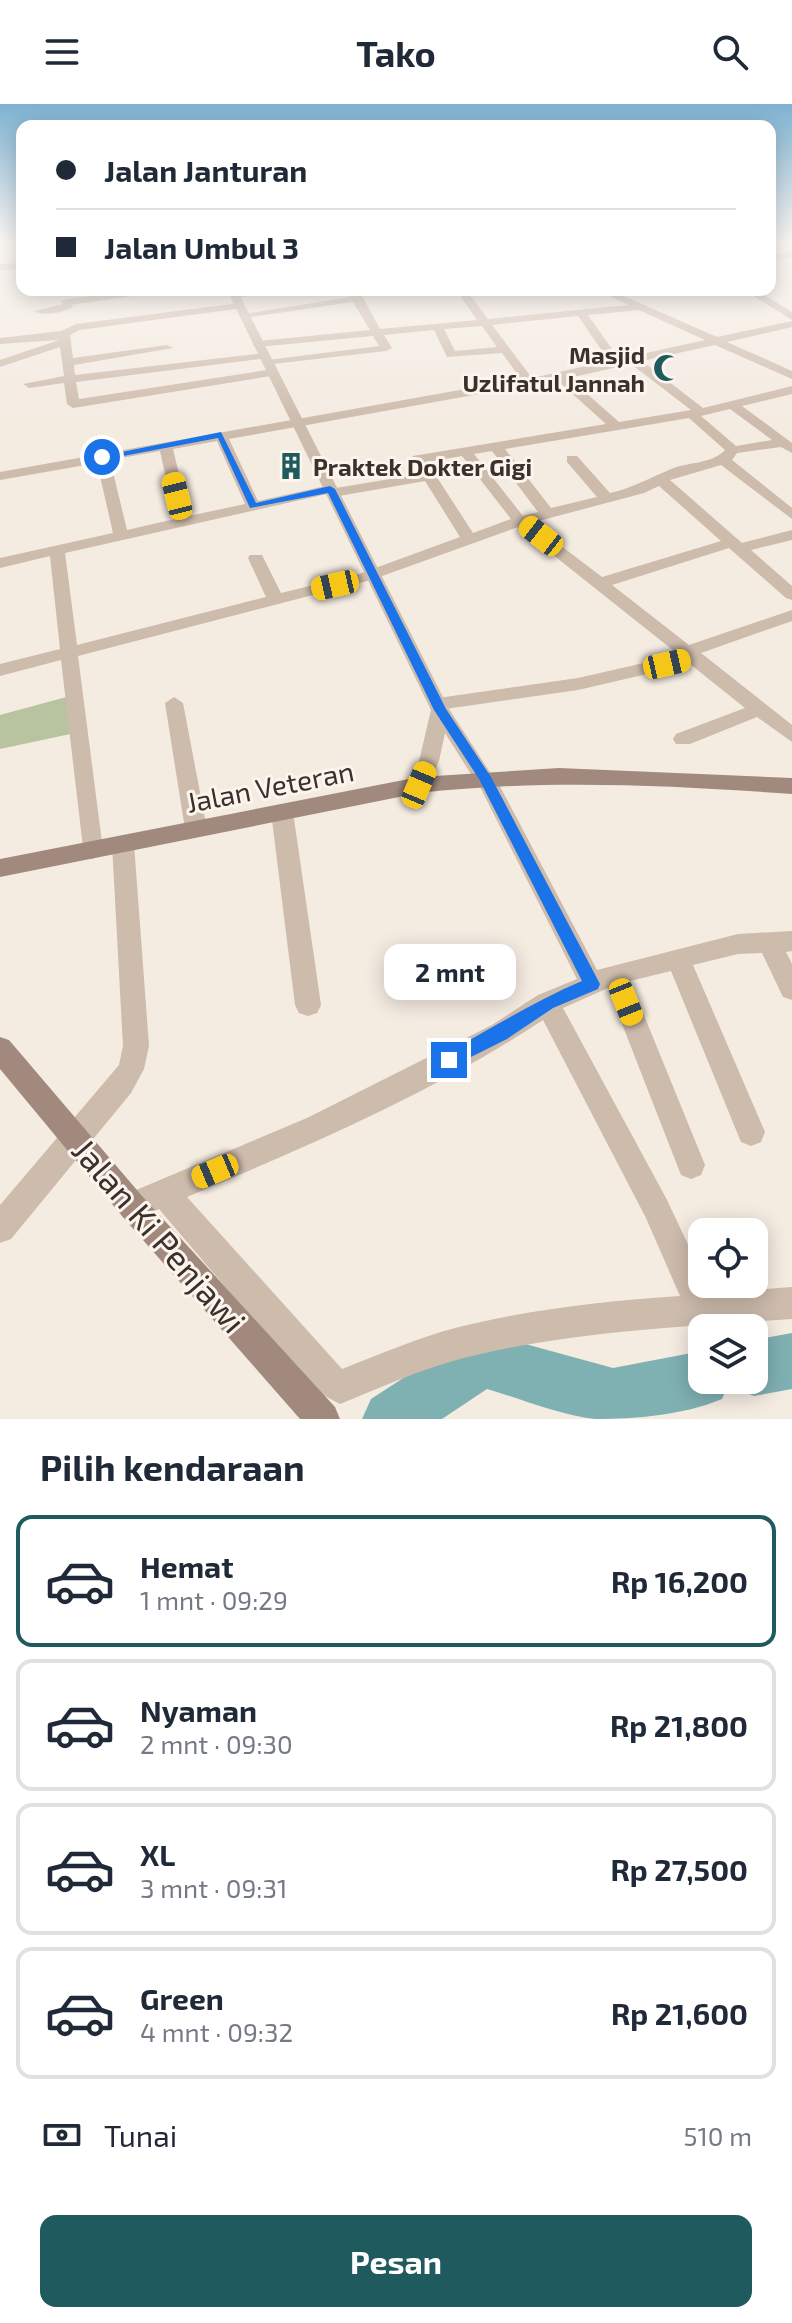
<!DOCTYPE html>
<html lang="id">
<meta charset="utf-8">
<style>
:root{--surface:#fff;--page:#f2f2f3;--text:#1f2937;--muted:#747a83;--line:#e0e1e3;--accent:#1f5a5e}
body{margin:0;font-family:"Exo 2",sans-serif;background:var(--page);color:var(--text);height:100vh;display:flex;flex-direction:column;font-size:30px;white-space:nowrap}
*{box-sizing:border-box;margin:0}
p{font-size:26px;color:var(--muted)}
.icon{flex:none;width:44px;height:44px;fill:none;stroke:currentColor;stroke-width:2;stroke-linecap:round;stroke-linejoin:round}
.map{position:relative;height:1315px;overflow:hidden}
.sheet{display:flex;flex-direction:column;background:var(--surface);flex:1}
.sheet>*{flex:none}
.banner{position:absolute;left:16px;top:16px;width:760px;height:176px;border-radius:16px;box-shadow:0 4px 20px #0003;display:grid;align-content:center;height:176px;padding:0 40px;background:var(--surface)}
.controls{position:absolute;left:688px;top:1114px;display:grid;gap:16px}
.controls a{display:grid;place-items:center;width:80px;height:80px;border-radius:16px;background:var(--surface);box-shadow:0 4px 20px #0003;font-size:40px}
.end{position:absolute;width:36px;height:36px;margin:-18px;border:10px solid #1a73e8;background:#fff;box-shadow:0 0 0 4px #fff}
.from{border-radius:50%}
.bubble{position:absolute;height:56px;border-radius:16px;background:var(--surface);box-shadow:0 4px 20px #0003;font-size:26px;font-weight:700;line-height:56px;text-align:center}
.car{position:absolute;width:24px;height:48px;margin:-24px -12px;border-radius:10px;box-shadow:0 0 6px 2px #0007;background:linear-gradient(#f5c518 24%,#345 0 40%,#f5c518 0 76%,#345 0 86%,#f5c518 0)}
.banner b{display:flex;align-items:center;gap:28px;height:76px;font-size:30px}
.banner b+b{border-top:2px solid var(--line)}
.banner i{width:20px;height:20px;background:var(--text)}
ul{padding:0;list-style:none}
li{display:flex;align-items:center;gap:24px;height:132px;margin:0 16px 12px;padding:0 24px;border:4px solid var(--line);border-radius:16px}
li div{flex:1}
li b{display:block;font-size:30px}
li em{font-style:normal;font-weight:700}
li.on{border-color:var(--accent)}
li>.icon{width:72px;height:72px;stroke-width:1.5}
h2{padding:0 40px;font-size:36px;line-height:96px}
.pay{display:flex;align-items:center;gap:20px;height:88px;padding:0 40px;font-size:30px}
.pay p{margin-inline-start:auto}
.cta{display:flex;gap:16px;margin-top:auto;padding:16px 40px}
.cta a{flex:1;height:92px;border-radius:16px;background:var(--accent);color:#fff;font-size:32px;font-weight:700;line-height:92px;text-align:center}
header{display:flex;justify-content:space-between;align-items:center;height:104px;padding:0 40px;background:var(--surface);font-size:36px;font-weight:700}
.map>svg:first-child{display:block}
.green{fill:#b8c4a0}
.lines{fill:none;stroke-linecap:round;stroke-linejoin:round}
.river{fill:#7fb0b2;fill-rule:evenodd}
.minor{fill:#cdbbac;fill-rule:evenodd}
.tertiary{fill:#cdbbac;fill-rule:evenodd}
.secondary{fill:#a18a7d;fill-rule:evenodd}
.route{fill:#1a73e8}
.labels{text-anchor:middle;dominant-baseline:central;stroke-width:6;stroke-linejoin:round;paint-order:stroke}
.far-poi-label{font-size:24px;font-weight:bold;fill:#3b302b;stroke:#fbf5ee;text-anchor:end}
.street-label{font-size:28px;fill:#3b302b;stroke:#fbf5ee}
.near-street-label{font-size:34px;fill:#3b302b;stroke:#fbf5ee}
</style>
<header><svg class="icon" aria-label="menu" viewBox="0 0 24 24"><path d="M4 6h16M4 12h16M4 18h16"/></svg>Tako<svg class="icon" aria-label="search" viewBox="0 0 24 24"><circle cx="10" cy="10" r="6"/><path d="M15 15l6 6"/></svg></header>
<div class="map">
<svg width="792" height="1315" viewBox="0 0 792 1315">
<rect width="100%" height="100%" fill="#f4ebe1"/>
<path class="green" d="M 70,592 L 75,629 L 0,645 L 0,611 Z"/>
<g class="lines">
<path class="river" d="M 482,1228 L 613,1264 L 702,1247 L 702,1276 L 730,1276 L 722,1295 C 684,1311 636,1315 595,1315 C 559,1311 522,1295 487,1285 L 442,1315 L 362,1315 L 371,1295 L 462,1236 Z
M 792,1229 L 792,1285 L 754,1292 L 734,1284 L 731,1276 L 754,1276 L 754,1236 Z"/>
<path class="minor" d="M 792,148 L 792,154 L 770,157 L 770,151 Z
M 142,186 L 173,186 L 71,201 L 73,203 C 65,208 42,213 34,207 L 64,200 L 61,198 L 66,195 Z
M 254,186 L 290,186 L 234,194 L 229,191 Z
M 349,186 L 359,186 L 380,225 L 477,216 L 456,186 L 466,186 L 488,215 L 628,201 L 597,186 L 610,186 L 717,233 L 792,217 L 792,223 L 727,238 L 792,267 L 792,275 L 715,241 L 642,257 L 703,304 L 792,282 L 792,290 L 742,302 L 792,339 L 792,349 L 781,343 L 737,349 L 732,356 L 792,404 L 792,415 L 721,361 L 670,376 L 742,439 L 792,426 L 792,436 L 751,446 L 792,482 L 792,496 L 786,494 L 729,444 L 612,481 L 689,541 L 792,506 L 792,517 L 701,549 L 792,621 L 792,638 L 757,613 L 690,640 L 676,640 L 673,635 L 676,630 L 745,604 L 690,560 L 578,586 L 438,606 L 431,604 L 429,600 L 431,596 L 438,594 L 578,574 L 679,551 L 518,423 L 371,476 L 78,552 L 103,746 L 100,752 L 92,755 L 84,752 L 61,556 L 0,572 L 0,560 L 60,545 L 50,452 L 0,464 L 0,454 L 113,429 L 97,359 L 0,376 L 0,368 L 521,275 L 502,249 L 447,253 L 434,226 L 384,231 L 392,244 L 386,247 L 264,261 L 264,257 L 268,256 L 379,242 L 373,232 L 258,243 L 252,240 L 258,237 L 370,226 L 353,198 L 244,214 L 239,211 L 350,193 ZM 639,206 L 705,236 L 619,255 L 588,211 ZM 578,212 L 609,257 L 532,274 L 492,221 ZM 482,222 L 497,243 L 455,247 L 444,225 ZM 631,260 L 691,306 L 619,318 L 569,274 ZM 557,276 L 606,320 L 413,352 L 411,355 L 420,370 L 336,384 L 330,381 L 258,397 L 229,335 ZM 730,305 L 772,336 L 736,342 L 701,312 ZM 689,314 L 725,346 C 712,360 688,358 671,365 C 650,374 632,384 610,389 L 577,352 L 567,352 L 567,358 L 597,393 L 551,404 L 505,345 ZM 217,337 L 245,400 L 189,412 L 173,345 ZM 160,347 L 175,415 L 127,426 L 110,356 ZM 492,347 L 538,408 L 523,412 L 474,350 ZM 462,352 L 511,415 L 473,429 L 427,358 ZM 425,377 L 460,433 L 359,470 L 281,489 L 262,451 L 250,451 L 248,454 L 266,493 L 77,541 L 65,449 L 327,390 L 333,393 ZM 659,382 L 721,437 L 602,473 L 531,419 L 644,389 Z
M 744,186 L 756,186 L 792,208 L 792,216 Z
M 239,199 L 243,204 L 79,226 L 70,231 L 73,254 L 167,241 L 173,244 L 74,261 L 75,271 L 264,249 L 270,252 L 268,254 L 76,278 L 79,295 L 273,265 L 277,267 L 277,271 L 73,304 L 67,300 L 64,279 L 29,284 L 23,280 L 64,272 L 60,243 L 0,263 L 0,256 L 59,236 L 0,240 L 0,234 L 61,227 L 76,220 Z
M 174,593 L 183,599 L 207,725 L 204,731 L 188,731 L 185,725 L 165,599 Z
M 485,666 L 495,673 L 597,866 L 738,830 L 792,827 L 792,847 L 786,848 L 792,860 L 792,896 L 783,893 L 762,849 L 738,850 L 693,861 L 765,1028 L 761,1038 L 751,1042 L 741,1038 L 671,867 L 630,877 L 705,1061 L 701,1071 L 691,1075 L 681,1071 L 608,884 L 563,904 L 666,1094 L 702,1170 L 702,1180 L 707,1180 L 711,1189 L 792,1183 L 792,1215 C 681,1223 568,1227 460,1255 C 419,1266 379,1284 340,1300 L 312,1285 L 159,1105 L 132,1117 L 122,1112 L 117,1102 L 122,1092 L 307,1014 L 492,921 L 538,891 L 577,875 L 475,673 ZM 543,916 L 646,1114 L 680,1192 C 606,1197 531,1205 459,1223 C 419,1233 381,1250 342,1265 L 187,1093 C 308,1042 433,989 543,916 Z
M 282,700 L 289,702 L 293,708 L 321,901 L 317,909 L 308,912 L 299,909 L 295,901 L 271,708 L 275,702 Z
M 123,731 L 131,734 L 134,740 L 149,942 L 144,965 L 131,989 L 11,1135 L 0,1139 L 0,1101 L 119,961 L 123,942 L 112,740 L 115,734 Z"/>
<path class="tertiary" d="M 22,159 L 22,165 L 0,166 L 0,160 Z
M 227,186 L 237,186 L 449,605 L 493,673 L 490,678 L 476,678 L 445,629 L 439,657 L 426,686 L 412,686 L 409,681 L 419,657 L 431,606 Z"/>
<path class="secondary" d="M 559,664 L 792,674 L 792,690 C 667,681 544,675 419,689 L 0,773 L 0,755 L 419,673 Z
M 0,933 L 9,936 L 142,1092 L 335,1303 L 340,1315 L 300,1315 L 122,1112 L 0,965 Z"/>
</g>
<linearGradient id="sky" x2="0" y2="1"><stop stop-color="#7eb2d2"/><stop offset="0.43" stop-color="#faf6f2"/><stop offset="1" stop-color="#faf6f2" stop-opacity="0"/></linearGradient>
<rect width="792" height="321" fill="url(#sky)"/>
<path class="route" d="M 221,328 L 256,399 L 330,382 L 335,385 L 446,605 L 491,673 L 600,880 L 598,885 L 553,904 L 507,935 L 449,964 L 443,962 L 443,950 C 490,926 534,897 582,877 L 479,675 L 434,606 L 328,389 L 250,404 L 218,334 L 102,356 L 97,353 Z"/>
<defs>
<g id="mosque-bare" transform="scale(2.16)"><path d="M3.5-4.9A6 6 0 1 0 3.5 4.9A5 5 0 1 1 3.5-4.9Z" fill="#1f5a5e" stroke="#fbf5ee" stroke-width="2.5" paint-order="stroke"/></g>
<g id="building-bare" transform="scale(2.16)"><path d="M-4-6H4V6H1V3H-1V6H-4ZM-2.5-4.3h1.7v1.8h-1.7ZM.8-4.3h1.7v1.8H.8ZM-2.5-1h1.7V.8h-1.7ZM.8-1h1.7V.8H.8Z" fill="#1f5a5e" stroke="#fbf5ee" stroke-width="2.5" paint-order="stroke"/></g>
</defs>
<g fill-rule="evenodd">
<use href="#mosque-bare" x="667" y="264"/>
<use href="#building-bare" x="291" y="362"/>
</g>
<g class="labels">
<g class="far-poi-label">
<text x="645" y="250">Masjid<tspan x="645" dy="28">Uzlifatul Jannah</tspan></text>
<text x="313" y="362" text-anchor="start">Praktek Dokter Gigi</text>
</g>
<g class="street-label">
<text transform="translate(270 682) rotate(-11)">Jalan Veteran</text>
</g>
<g class="near-street-label">
<text transform="translate(160 1131) rotate(49)">Jalan Ki Penjawi</text>
</g>
</g>
</svg>
<div class="controls">
<a><svg class="icon" aria-label="locate" viewBox="0 0 24 24"><circle cx="12" cy="12" r="6"/><path d="M12 2v4M12 18v4M2 12h4M18 12h4"/></svg></a>
<a><svg class="icon" aria-label="layers" viewBox="0 0 24 24"><path d="M12 4l9 5-9 5-9-5zM3 14l9 5 9-5"/></svg></a>
</div>
<i class="end from" style="left:102px;top:353px"></i>
<i class="end" style="left:449px;top:956px"></i>
<div class="bubble" style="left:384px;top:840px;width:132px">2 mnt</div>
<i class="car" style="left:177px;top:392px;rotate:346deg"></i>
<i class="car" style="left:541px;top:432px;rotate:308deg"></i>
<i class="car" style="left:335px;top:481px;rotate:257deg"></i>
<i class="car" style="left:667px;top:560px;rotate:77deg"></i>
<i class="car" style="left:419px;top:681px;rotate:23deg"></i>
<i class="car" style="left:626px;top:898px;rotate:158deg"></i>
<i class="car" style="left:215px;top:1067px;rotate:247deg"></i>
<div class="banner">
<b><i class="from"></i>Jalan Janturan</b>
<b><i></i>Jalan Umbul 3</b>
</div>
</div>
<section class="sheet">
<h2>Pilih kendaraan</h2>
<ul>
<li class="on"><svg class="icon" aria-label="car" viewBox="0 0 24 24"><path d="M5 17H2v-5l4-1 3-4h7l3 4 3 1v5h-3M9 17h6M6 11h13"/><circle cx="7" cy="17" r="2"/><circle cx="17" cy="17" r="2"/></svg><div><b>Hemat</b><p>1 mnt · 09:29</p></div><em>Rp 16,200</em></li>
<li><svg class="icon" aria-label="car" viewBox="0 0 24 24"><path d="M5 17H2v-5l4-1 3-4h7l3 4 3 1v5h-3M9 17h6M6 11h13"/><circle cx="7" cy="17" r="2"/><circle cx="17" cy="17" r="2"/></svg><div><b>Nyaman</b><p>2 mnt · 09:30</p></div><em>Rp 21,800</em></li>
<li><svg class="icon" aria-label="car" viewBox="0 0 24 24"><path d="M5 17H2v-5l4-1 3-4h7l3 4 3 1v5h-3M9 17h6M6 11h13"/><circle cx="7" cy="17" r="2"/><circle cx="17" cy="17" r="2"/></svg><div><b>XL</b><p>3 mnt · 09:31</p></div><em>Rp 27,500</em></li>
<li><svg class="icon" aria-label="car" viewBox="0 0 24 24"><path d="M5 17H2v-5l4-1 3-4h7l3 4 3 1v5h-3M9 17h6M6 11h13"/><circle cx="7" cy="17" r="2"/><circle cx="17" cy="17" r="2"/></svg><div><b>Green</b><p>4 mnt · 09:32</p></div><em>Rp 21,600</em></li>
</ul>
<div class="pay"><svg class="icon" aria-label="cash" viewBox="0 0 24 24"><path d="M3 7h18v10H3z"/><circle cx="12" cy="12" r="2"/></svg>Tunai<p>510 m</p></div>
<div class="cta"><a>Pesan</a></div>
</section>
